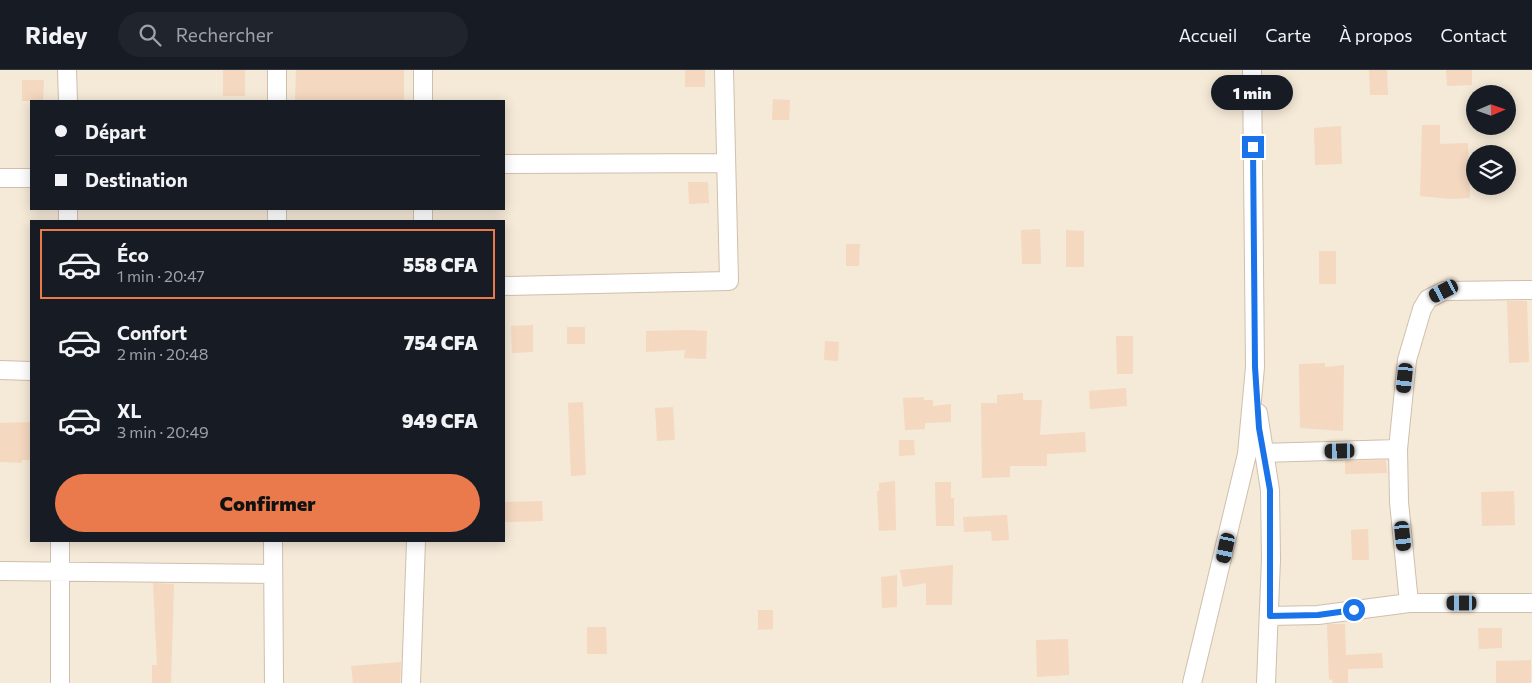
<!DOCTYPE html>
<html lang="fr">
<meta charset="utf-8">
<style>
:root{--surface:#171b24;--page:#20242c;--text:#f1f3f6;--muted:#9ea1a6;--line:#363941;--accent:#ea7a4c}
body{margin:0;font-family:Commissioner,sans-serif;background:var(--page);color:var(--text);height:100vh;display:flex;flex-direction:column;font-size:19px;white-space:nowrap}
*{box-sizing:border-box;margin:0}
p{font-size:16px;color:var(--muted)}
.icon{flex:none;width:28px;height:28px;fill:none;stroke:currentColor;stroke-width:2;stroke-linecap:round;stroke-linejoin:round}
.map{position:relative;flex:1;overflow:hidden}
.side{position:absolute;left:30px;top:150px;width:475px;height:322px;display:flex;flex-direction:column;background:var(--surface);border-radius:0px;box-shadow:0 2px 12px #0003}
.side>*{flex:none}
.banner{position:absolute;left:30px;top:30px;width:475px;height:110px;border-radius:0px;box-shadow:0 2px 12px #0003;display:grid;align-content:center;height:110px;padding:0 25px;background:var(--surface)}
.needle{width:32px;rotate:88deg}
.tools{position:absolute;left:1466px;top:15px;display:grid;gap:10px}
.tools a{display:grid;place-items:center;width:50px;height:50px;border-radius:50%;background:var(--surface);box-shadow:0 2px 12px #0003;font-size:25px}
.end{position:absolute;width:22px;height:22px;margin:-11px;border:6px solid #1a73e8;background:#fff;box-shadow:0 0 0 2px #fff}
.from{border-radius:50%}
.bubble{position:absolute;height:35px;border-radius:18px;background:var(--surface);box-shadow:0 2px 12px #0003;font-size:16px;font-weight:800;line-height:35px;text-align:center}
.car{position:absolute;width:15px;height:30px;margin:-15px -8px;border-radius:6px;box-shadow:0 0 4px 1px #0007;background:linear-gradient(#222 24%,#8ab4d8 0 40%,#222 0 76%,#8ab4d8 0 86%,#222 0)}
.banner b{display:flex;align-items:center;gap:18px;height:48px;font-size:19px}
.banner b+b{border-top:1px solid var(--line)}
.banner i{width:12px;height:12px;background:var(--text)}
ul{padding:9px 0 0;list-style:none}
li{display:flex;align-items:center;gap:15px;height:70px;margin:0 10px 8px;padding:0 15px;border:2px solid transparent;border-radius:0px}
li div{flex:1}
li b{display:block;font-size:19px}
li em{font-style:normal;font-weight:800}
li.active{border-color:var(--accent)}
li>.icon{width:45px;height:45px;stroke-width:1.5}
.button{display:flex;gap:10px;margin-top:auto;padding:10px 25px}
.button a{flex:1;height:58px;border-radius:30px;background:var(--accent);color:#111;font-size:20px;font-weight:800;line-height:58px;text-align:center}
header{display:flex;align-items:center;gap:30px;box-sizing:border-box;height:70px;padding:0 25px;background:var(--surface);border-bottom:1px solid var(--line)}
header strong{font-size:24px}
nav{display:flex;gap:28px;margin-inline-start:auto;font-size:18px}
.search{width:350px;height:45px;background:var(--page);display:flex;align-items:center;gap:12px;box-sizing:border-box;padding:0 18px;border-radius:28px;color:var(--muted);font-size:19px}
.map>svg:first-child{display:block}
.residential{fill:#f5e9d7;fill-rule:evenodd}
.building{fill:#f4d8c0}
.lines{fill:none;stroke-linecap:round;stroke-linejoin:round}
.street-casing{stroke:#d0bfad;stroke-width:20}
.street{stroke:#fff;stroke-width:18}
.route{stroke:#1a73e8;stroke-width:6}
</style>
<header>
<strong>Ridey</strong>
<div class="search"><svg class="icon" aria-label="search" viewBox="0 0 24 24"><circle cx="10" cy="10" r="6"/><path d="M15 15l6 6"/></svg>Rechercher</div>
<nav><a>Accueil</a><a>Carte</a><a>À propos</a><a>Contact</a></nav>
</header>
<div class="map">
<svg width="1532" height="613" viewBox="0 0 1532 613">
<rect width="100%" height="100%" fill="#fdf7e9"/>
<path class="residential" d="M 0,0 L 1532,0 L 1532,613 L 0,613 ZM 1475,24 L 1508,24 L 1508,56 L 1475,56 ZM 31,31 L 504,31 L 504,139 L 31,139 ZM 1475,84 L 1508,84 L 1508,116 L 1475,116 ZM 31,151 L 504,151 L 504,471 L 31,471 Z"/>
<path class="building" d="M 223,0 L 245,0 L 245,26 L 223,26 Z
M 296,0 L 404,0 L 404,31 L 295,31 Z
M 685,0 L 705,0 L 705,17 L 685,17 Z
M 1369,0 L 1387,0 L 1388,25 L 1370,25 Z
M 1446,0 L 1472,0 L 1472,15 L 1447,16 Z
M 22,10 L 44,10 L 43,31 L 22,31 Z
M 773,29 L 790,30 L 789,50 L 772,50 Z
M 1422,55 L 1440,55 L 1440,74 L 1468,73 L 1470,128 L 1450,129 L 1420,126 Z
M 1341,56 L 1342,94 L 1315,95 L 1314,58 Z
M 688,112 L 708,112 L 709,133 L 689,134 Z
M 1040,159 L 1041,194 L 1022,194 L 1021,160 Z
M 1066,160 L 1084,161 L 1084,197 L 1066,197 Z
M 846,174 L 860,174 L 859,196 L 846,196 Z
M 1319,181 L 1336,181 L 1336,214 L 1319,214 Z
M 1507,231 L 1527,231 L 1529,292 L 1509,293 Z
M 533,255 L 533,282 L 512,283 L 511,256 Z
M 567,257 L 585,257 L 585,274 L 567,274 Z
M 689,260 L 707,261 L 706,289 L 684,288 L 685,280 L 646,282 L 646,261 Z
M 1116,266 L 1133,266 L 1133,304 L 1117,304 Z
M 825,271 L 839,272 L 838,291 L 824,290 Z
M 1325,293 L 1325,297 L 1344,295 L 1343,361 L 1300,358 L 1299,294 Z
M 1126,318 L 1127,336 L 1090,339 L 1089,321 Z
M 1023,323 L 1023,330 L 1042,330 L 1040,365 L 1085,362 L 1086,382 L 1047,384 L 1047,396 L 1010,396 L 1010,407 L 982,408 L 981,333 L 997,333 L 997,325 Z
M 924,327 L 924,330 L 933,330 L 933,336 L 951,334 L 951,352 L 925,353 L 925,359 L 905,360 L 903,328 Z
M 583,332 L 586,405 L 571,406 L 568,333 Z
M 673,337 L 675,370 L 657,371 L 655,338 Z
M 31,352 L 31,390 L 22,390 L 22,393 L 0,392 L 0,353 Z
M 899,370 L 914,370 L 915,385 L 899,386 Z
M 1386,390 L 1387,403 L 1345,404 L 1345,391 Z
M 895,411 L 896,460 L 879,461 L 877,421 L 879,421 L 879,413 Z
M 935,412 L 951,412 L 951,428 L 954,428 L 954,456 L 936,456 Z
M 1514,421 L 1515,455 L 1482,456 L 1481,422 Z
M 542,431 L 543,451 L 504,452 L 504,432 Z
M 1007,445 L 1009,470 L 992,471 L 991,461 L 964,462 L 963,447 Z
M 1368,459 L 1369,490 L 1352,490 L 1351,460 Z
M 953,495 L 952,535 L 926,535 L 926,513 L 903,517 L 900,500 Z
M 897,505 L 897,537 L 882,538 L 881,507 Z
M 153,513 L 174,514 L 171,613 L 152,613 L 152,595 L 157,595 Z
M 758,540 L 773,540 L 773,559 L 758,560 Z
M 1327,554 L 1345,554 L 1346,585 L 1382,583 L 1383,598 L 1348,599 L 1348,613 L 1333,613 L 1332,609 L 1329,610 Z
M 587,557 L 606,557 L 607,584 L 587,584 Z
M 1478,558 L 1502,558 L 1502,578 L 1479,579 Z
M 1068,569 L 1069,605 L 1037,607 L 1036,570 Z
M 1531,590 L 1531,613 L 1496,613 L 1496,591 Z
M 401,592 L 400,613 L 353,613 L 351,596 Z"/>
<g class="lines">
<g class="street-casing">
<path id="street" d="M 67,0 L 68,31
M 277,0 L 277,31
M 423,0 L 423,31
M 504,94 L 726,93
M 0,108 L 31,108
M 68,151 L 68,139
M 277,151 L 277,139
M 423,151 L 423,139
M 504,216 L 729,211 L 724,0
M 0,300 L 31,301
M 1258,343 L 1270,420 L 1271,489 L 1266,613
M 1398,379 L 1399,432 L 1409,533 L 1532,533
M 1264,383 L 1398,379 L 1407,290 L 1422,239 L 1428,229 L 1444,221 L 1532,220
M 60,471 L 60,613
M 273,471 L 274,613
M 0,501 L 273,504
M 1270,546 L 1318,545 L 1409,533
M 411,613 L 416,471
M 1192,613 L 1247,384 L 1255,297 L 1252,0"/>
</g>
<use href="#street" class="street"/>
</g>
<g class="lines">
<path class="route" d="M 1253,77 L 1255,297 L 1259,358 L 1270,420 L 1270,546 L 1318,545 L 1354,540"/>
</g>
</svg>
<div class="tools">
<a><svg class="needle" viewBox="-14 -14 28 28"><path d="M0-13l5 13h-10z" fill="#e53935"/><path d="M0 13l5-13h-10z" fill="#9ea1a6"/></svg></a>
<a><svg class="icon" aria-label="layers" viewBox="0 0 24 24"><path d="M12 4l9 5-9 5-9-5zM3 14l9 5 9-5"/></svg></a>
</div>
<i class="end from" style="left:1354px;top:540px"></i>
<i class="end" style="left:1253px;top:77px"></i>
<div class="bubble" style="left:1211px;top:5px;width:82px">1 min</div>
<i class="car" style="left:1444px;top:221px;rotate:243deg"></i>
<i class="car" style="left:1405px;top:308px;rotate:186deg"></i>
<i class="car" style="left:1340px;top:381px;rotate:269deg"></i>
<i class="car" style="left:1403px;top:466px;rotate:174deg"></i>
<i class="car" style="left:1226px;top:478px;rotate:192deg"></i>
<i class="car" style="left:1462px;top:533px;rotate:270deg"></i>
<div class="banner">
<b><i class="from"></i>Départ</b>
<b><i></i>Destination</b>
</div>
<section class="side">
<ul>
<li class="active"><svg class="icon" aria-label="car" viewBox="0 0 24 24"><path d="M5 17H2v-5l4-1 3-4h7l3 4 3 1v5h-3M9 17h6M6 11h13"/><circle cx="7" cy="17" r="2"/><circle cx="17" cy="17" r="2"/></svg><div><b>Éco</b><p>1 min · 20:47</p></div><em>558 CFA</em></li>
<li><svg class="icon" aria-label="car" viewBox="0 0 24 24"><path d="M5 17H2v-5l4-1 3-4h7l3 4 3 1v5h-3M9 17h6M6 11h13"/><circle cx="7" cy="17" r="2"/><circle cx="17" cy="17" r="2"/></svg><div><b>Confort</b><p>2 min · 20:48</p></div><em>754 CFA</em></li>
<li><svg class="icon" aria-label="car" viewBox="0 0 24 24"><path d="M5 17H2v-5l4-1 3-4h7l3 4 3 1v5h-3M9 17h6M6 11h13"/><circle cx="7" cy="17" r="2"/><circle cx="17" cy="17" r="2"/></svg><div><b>XL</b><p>3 min · 20:49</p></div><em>949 CFA</em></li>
</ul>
<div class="button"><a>Confirmer</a></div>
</section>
</div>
